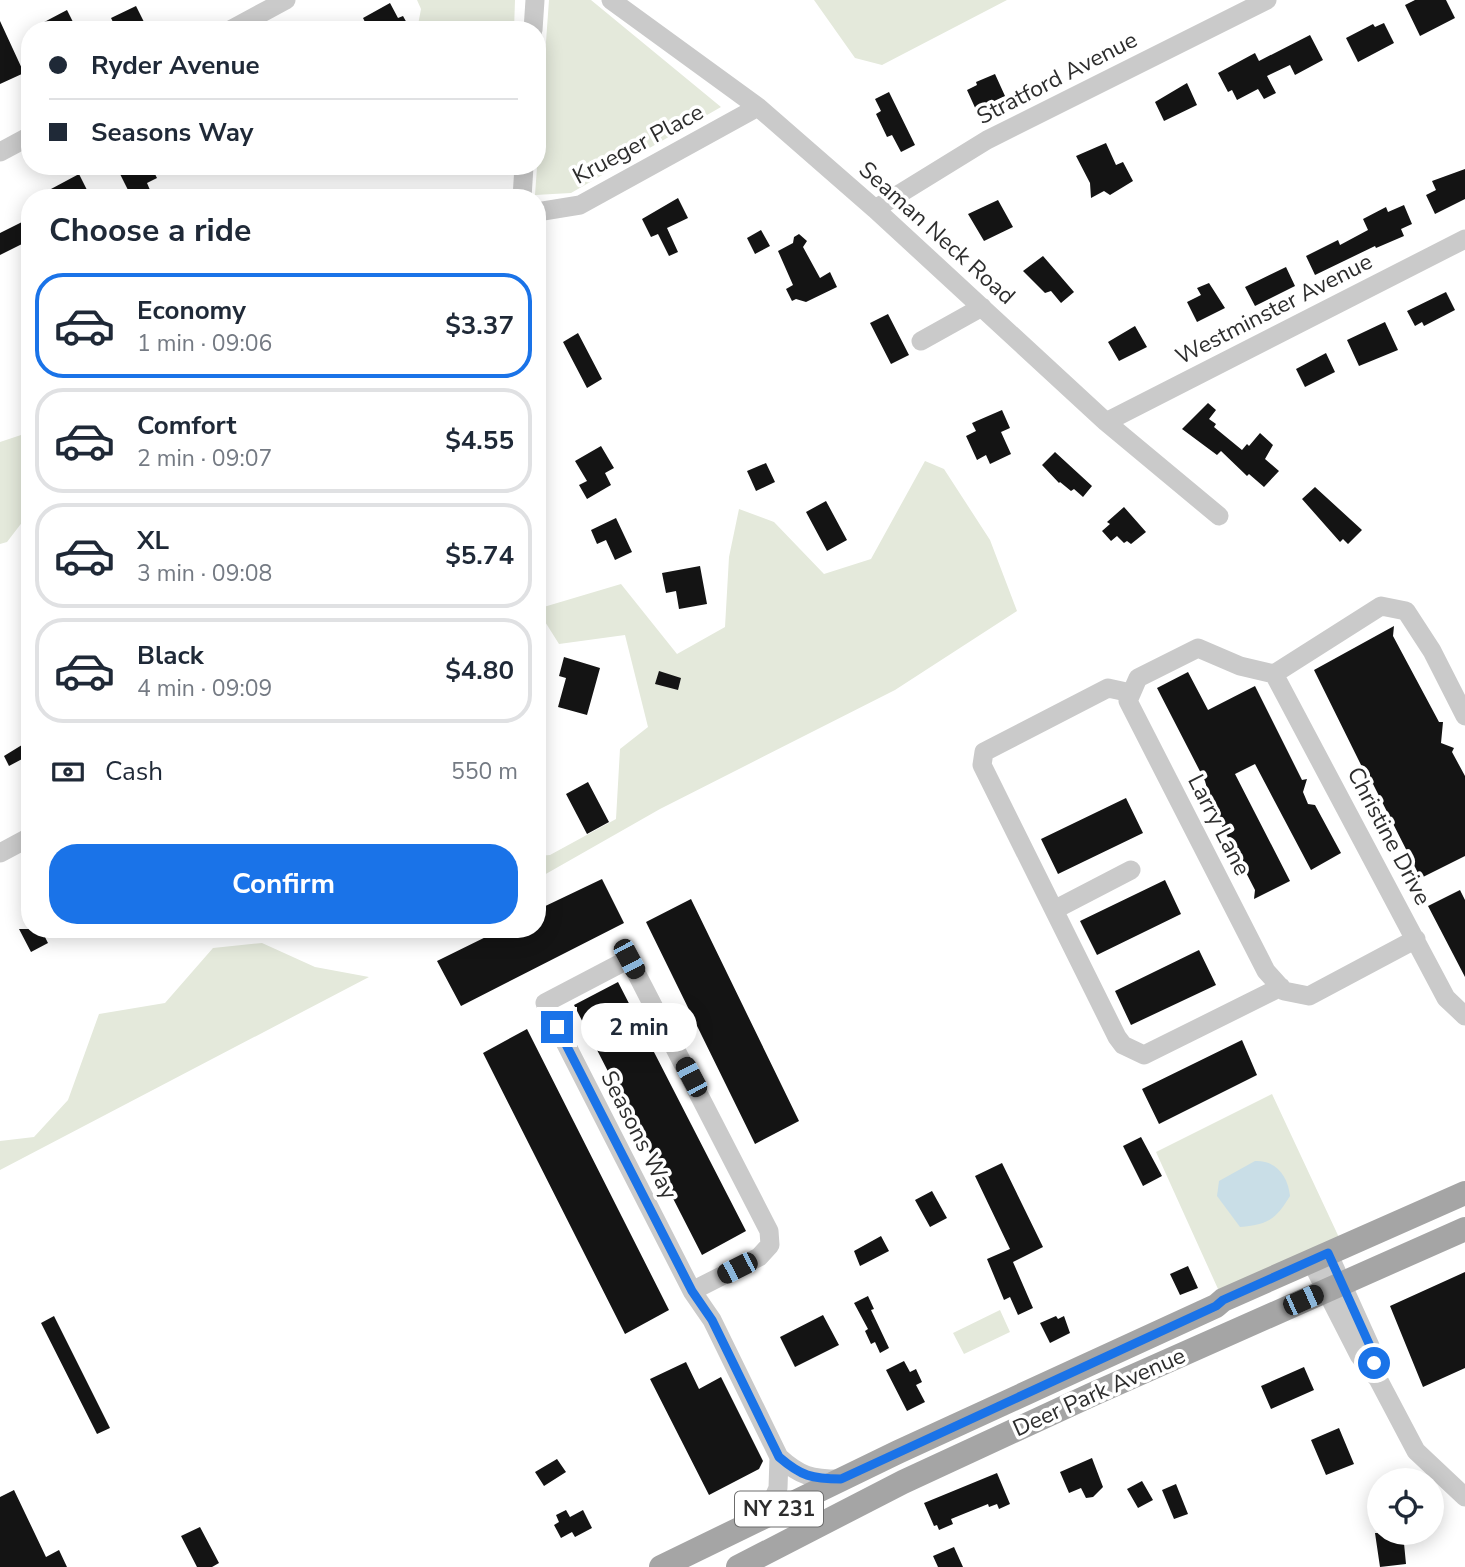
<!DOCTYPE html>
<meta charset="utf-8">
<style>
:root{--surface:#fff;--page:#f6f6f7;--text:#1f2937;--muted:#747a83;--line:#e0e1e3;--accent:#1a73e8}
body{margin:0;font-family:"Nunito Sans",sans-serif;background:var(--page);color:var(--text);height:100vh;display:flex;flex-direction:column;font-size:26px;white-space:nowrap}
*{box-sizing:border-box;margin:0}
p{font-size:23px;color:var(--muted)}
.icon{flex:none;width:38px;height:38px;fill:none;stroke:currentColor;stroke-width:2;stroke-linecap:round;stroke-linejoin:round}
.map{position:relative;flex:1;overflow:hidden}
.panel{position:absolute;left:21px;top:189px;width:525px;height:749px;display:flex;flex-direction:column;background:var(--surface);border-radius:28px;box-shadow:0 4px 18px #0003}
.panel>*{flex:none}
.guide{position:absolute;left:21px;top:21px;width:525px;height:154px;border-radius:28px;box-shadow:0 4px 18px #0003;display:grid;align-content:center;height:154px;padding:0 28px;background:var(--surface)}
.buttons{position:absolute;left:1367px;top:1468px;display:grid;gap:14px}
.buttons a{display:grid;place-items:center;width:77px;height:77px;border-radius:50%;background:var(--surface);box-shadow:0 4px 18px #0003;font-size:35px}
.end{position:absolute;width:32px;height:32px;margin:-16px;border:9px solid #1a73e8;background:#fff;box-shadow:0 0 0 4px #fff}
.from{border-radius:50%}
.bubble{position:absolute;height:49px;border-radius:24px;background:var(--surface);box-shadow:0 4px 18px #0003;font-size:23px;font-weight:700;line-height:49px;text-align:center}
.car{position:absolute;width:21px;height:42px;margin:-21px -10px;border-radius:9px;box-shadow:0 0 5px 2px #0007;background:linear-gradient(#222 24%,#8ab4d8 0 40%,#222 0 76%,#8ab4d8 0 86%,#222 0)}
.guide b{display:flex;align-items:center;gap:24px;height:66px;font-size:26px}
.guide b+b{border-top:2px solid var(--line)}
.guide i{width:18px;height:18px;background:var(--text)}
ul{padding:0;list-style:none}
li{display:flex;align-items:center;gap:21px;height:105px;margin:0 14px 10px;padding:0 14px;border:4px solid var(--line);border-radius:28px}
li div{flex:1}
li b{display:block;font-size:26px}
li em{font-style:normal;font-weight:700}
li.current{border-color:var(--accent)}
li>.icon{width:63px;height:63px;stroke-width:1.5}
h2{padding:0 28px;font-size:32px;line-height:84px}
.pay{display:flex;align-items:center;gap:18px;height:77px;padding:0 28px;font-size:26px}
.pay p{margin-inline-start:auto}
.action{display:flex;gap:14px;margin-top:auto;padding:14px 28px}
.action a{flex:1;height:80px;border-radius:28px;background:var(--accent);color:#fff;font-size:28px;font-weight:700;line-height:80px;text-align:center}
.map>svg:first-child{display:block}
.green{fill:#e4e9db}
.water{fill:#c9dee7}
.building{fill:#141414}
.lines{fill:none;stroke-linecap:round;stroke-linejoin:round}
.minor{stroke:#cacaca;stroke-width:19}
.major{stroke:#a5a5a5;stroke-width:24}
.route{stroke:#1a73e8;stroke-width:9}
.labels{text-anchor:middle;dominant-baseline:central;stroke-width:7;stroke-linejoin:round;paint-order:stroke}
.shield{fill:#fff;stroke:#6c6c6c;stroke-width:2}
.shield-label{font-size:21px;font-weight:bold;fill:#2d2d2d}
.street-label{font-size:23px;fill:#2d2d2d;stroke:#fff}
</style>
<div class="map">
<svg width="1465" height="1567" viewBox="0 0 1465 1567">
<rect width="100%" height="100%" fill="#fff"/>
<path class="green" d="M 417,0 L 515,0 L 514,30 L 417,30 L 421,9 Z
M 549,0 L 591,0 L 721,107 L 571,193 L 535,195 Z
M 814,0 L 1007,0 L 882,65 L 855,58 Z
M 30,432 L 30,512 L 7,542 L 0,544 L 0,442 Z
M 925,461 L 944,469 L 990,540 L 1017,611 L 895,690 L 660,809 L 537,879 L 537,856 L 550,855 L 616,819 L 620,749 L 648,727 L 625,635 L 559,644 L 537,609 L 621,584 L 677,654 L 725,627 L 729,557 L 739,509 L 774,522 L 824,574 L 871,559 Z
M 262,943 L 315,967 L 369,977 L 0,1170 L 0,1141 L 34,1137 L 68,1100 L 99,1014 L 165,1003 L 213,948 Z
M 1272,1094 L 1343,1246 L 1223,1300 L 1156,1152 Z
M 1000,1310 L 1010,1332 L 964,1354 L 953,1333 Z"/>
<path class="water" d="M 1255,1161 C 1276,1160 1288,1176 1290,1196 C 1275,1220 1269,1224 1240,1227 L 1217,1196 L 1219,1181 Z"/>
<path class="building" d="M 1415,0 L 1446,0 L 1455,18 L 1420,36 L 1405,5 Z
M 390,3 L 398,18 L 403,16 L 408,25 L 404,30 L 369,30 L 363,18 Z
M 136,6 L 145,24 L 133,30 L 117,30 L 111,18 Z
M 67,10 L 77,30 L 29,30 Z
M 0,21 L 24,73 L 0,84 Z
M 1384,23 L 1394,43 L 1358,62 L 1346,38 L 1373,24 L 1375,27 Z
M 1310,35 L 1323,60 L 1295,75 L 1290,65 L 1267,76 L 1276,93 L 1264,99 L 1258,89 L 1237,100 L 1232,90 L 1228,92 L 1218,73 L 1255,53 L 1259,61 Z
M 995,74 L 1005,96 L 992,102 L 994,106 L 977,112 L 967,90 L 977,85 L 976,82 Z
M 1187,83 L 1197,105 L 1164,121 L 1155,102 Z
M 889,92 L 915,145 L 901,152 L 892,135 L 887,137 L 876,114 L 881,111 L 875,99 Z
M 1106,143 L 1116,165 L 1123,162 L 1133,181 L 1110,195 L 1104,191 L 1091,198 L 1090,183 L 1076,156 Z
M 116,166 L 151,166 L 157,178 L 147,183 L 150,190 L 132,198 Z
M 1465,169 L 1465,199 L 1435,214 L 1426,195 L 1436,190 L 1432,181 Z
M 79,174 L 91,198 L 56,198 L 51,189 Z
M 678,198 L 688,218 L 667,228 L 678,252 L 669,256 L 658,234 L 651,237 L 642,219 Z
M 998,200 L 1013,227 L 984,241 L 968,214 Z
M 1404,205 L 1412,224 L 1401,229 L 1404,236 L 1376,248 L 1375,246 L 1315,275 L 1306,256 L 1338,240 L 1340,245 L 1368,230 L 1363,219 L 1386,207 L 1388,212 Z
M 30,218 L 30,240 L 0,255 L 0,233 Z
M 761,230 L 770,246 L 755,254 L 747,238 Z
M 799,234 L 807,241 L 803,247 L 820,278 L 830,272 L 837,287 L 806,302 L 796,299 L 792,301 L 786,289 L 793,285 L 778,251 L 793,243 L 794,237 Z
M 1043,256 L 1074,292 L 1061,303 L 1051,291 L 1045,293 L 1023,271 Z
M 1286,267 L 1295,286 L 1255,306 L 1245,287 Z
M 1209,283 L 1225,308 L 1197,322 L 1187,302 L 1201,295 L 1197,288 Z
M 1446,292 L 1455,310 L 1424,326 L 1422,322 L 1415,326 L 1407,311 Z
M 888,314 L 909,355 L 891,364 L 870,323 Z
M 1385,322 L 1398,350 L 1359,366 L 1347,340 Z
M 1135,326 L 1147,347 L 1119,361 L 1108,342 Z
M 578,333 L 602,379 L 587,388 L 563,342 Z
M 1326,353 L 1335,372 L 1305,387 L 1296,369 Z
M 1208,403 L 1216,410 L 1209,419 L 1216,424 L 1214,427 L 1242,450 L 1247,444 L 1249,446 L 1260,433 L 1273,445 L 1265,459 L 1279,471 L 1264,487 L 1249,474 L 1247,476 L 1221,451 L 1217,455 L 1182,429 Z
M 1002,410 L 1010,428 L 1001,432 L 1011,454 L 990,464 L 986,455 L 977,460 L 966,436 L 976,431 L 972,423 Z
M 601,446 L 614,468 L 605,473 L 611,485 L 587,499 L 579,485 L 587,481 L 575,461 Z
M 1055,452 L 1092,486 L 1083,497 L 1074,489 L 1071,491 L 1060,482 L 1059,483 L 1042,465 Z
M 766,463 L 775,482 L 756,491 L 747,471 Z
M 1315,487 L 1362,530 L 1348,544 L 1343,539 L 1340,542 L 1302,499 Z
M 826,501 L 847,540 L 827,551 L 806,512 Z
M 1124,507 L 1146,532 L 1131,544 L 1127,541 L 1124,543 L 1117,536 L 1111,541 L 1102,531 L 1110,524 L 1107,522 Z
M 616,518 L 632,552 L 615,560 L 606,540 L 597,544 L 591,530 Z
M 700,566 L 707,604 L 679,609 L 676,591 L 666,593 L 662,573 Z
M 1394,626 L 1393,636 L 1439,722 L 1443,722 L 1441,743 L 1454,748 L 1452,752 L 1465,776 L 1465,856 L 1417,880 L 1417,871 L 1373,784 L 1368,785 L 1370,774 L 1364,771 L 1314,670 Z
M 564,657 L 600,668 L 587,715 L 558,707 L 566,678 L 559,676 Z
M 659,671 L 681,678 L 678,690 L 655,684 Z
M 1188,672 L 1208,710 L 1255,686 L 1302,780 L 1307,779 L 1303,792 L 1308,804 L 1315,805 L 1341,853 L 1311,870 L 1255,764 L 1235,774 L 1290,881 L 1254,899 L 1255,890 L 1210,803 L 1206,804 L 1208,792 L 1205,781 L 1157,688 Z
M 30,740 L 30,770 L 24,758 L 9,766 L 4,756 Z
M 588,782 L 609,822 L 587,834 L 566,794 Z
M 1126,798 L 1143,833 L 1058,874 L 1041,839 Z
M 602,879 L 624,923 L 461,1006 L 437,961 L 502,929 L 537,929 L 537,910 Z
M 1165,880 L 1181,914 L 1097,955 L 1080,921 Z
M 1460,890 L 1465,900 L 1465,977 L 1428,906 Z
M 691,899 L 799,1121 L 755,1144 L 646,922 Z
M 19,929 L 41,929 L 48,943 L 31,952 Z
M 1199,950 L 1216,985 L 1131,1025 L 1115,991 Z
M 618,982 L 746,1231 L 702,1255 L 574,1005 Z
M 527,1029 L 669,1310 L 625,1334 L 483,1053 Z
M 1242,1040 L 1257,1075 L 1159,1124 L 1142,1089 Z
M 1141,1137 L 1162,1176 L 1143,1186 L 1123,1146 Z
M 1002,1163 L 1043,1247 L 1013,1262 L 1033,1308 L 1018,1315 L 1010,1297 L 1004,1300 L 987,1259 L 1010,1249 L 975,1176 Z
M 932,1191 L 947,1218 L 930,1227 L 915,1200 Z
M 881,1236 L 889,1251 L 860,1266 L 854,1251 Z
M 1188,1266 L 1198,1288 L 1180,1295 L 1170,1274 Z
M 1465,1272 L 1465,1368 L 1423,1387 L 1390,1306 Z
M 868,1296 L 874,1309 L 871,1310 L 889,1348 L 880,1353 L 875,1342 L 871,1344 L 865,1331 L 868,1329 L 854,1303 Z
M 823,1315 L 839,1345 L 795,1367 L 780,1337 Z
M 54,1316 L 110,1428 L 97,1434 L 41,1323 Z
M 1056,1316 L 1058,1319 L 1064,1316 L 1070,1333 L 1050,1343 L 1040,1323 Z
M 904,1361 L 910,1372 L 916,1369 L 922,1382 L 916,1385 L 925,1402 L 907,1411 L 886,1370 Z
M 686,1362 L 699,1389 L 721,1377 L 763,1461 L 759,1469 L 709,1495 L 650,1379 Z
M 1304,1367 L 1314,1390 L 1271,1409 L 1261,1386 Z
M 1339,1428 L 1354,1464 L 1326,1475 L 1311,1440 Z
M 1092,1458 L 1103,1487 L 1093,1497 L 1086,1498 L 1081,1488 L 1069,1493 L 1060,1472 Z
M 557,1459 L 566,1472 L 544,1486 L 535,1472 Z
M 997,1473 L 1010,1504 L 999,1509 L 997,1504 L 989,1507 L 988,1504 L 951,1519 L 953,1524 L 939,1530 L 937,1525 L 934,1526 L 924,1503 Z
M 1142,1481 L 1153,1500 L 1138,1508 L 1127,1489 Z
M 1176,1484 L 1188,1514 L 1174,1519 L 1162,1490 Z
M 14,1490 L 46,1557 L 59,1550 L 67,1567 L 0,1567 L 0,1497 Z
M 566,1510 L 570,1517 L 583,1510 L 592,1528 L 575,1537 L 572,1532 L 561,1538 L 554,1525 L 559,1522 L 556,1515 Z
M 200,1527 L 219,1563 L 212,1567 L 197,1567 L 181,1536 Z
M 1375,1533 L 1403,1533 L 1406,1564 L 1380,1567 Z
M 954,1547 L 963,1567 L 938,1567 L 933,1556 Z"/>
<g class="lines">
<path class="minor" d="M 611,0 L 758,107 L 875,209 L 1106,422 L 1219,516
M 230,30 L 286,0
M 533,30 L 535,0
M 0,152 L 30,136
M 522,198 L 524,166
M 875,209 L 987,140 L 1267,0
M 537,212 L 580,205 L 758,107
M 921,341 L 982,307
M 1106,422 L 1465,239
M 1274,674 L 1240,666 L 1198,648 L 1138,678 L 1128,701 L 1266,971 L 1284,991 L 1309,996 L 1416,939
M 1274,674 L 1446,998 L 1465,1016
M 1274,674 L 1381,606 L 1406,611 L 1432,651 L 1465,716
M 1131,693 L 1108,688 L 984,752 L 982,765 L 1117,1037 L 1123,1045 L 1144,1055 L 1281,987
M 0,853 L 30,837
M 1054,910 L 1131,870
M 1328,1253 L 1370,1346 L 1374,1364
M 1311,1261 L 1359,1355 L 1378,1379 L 1416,1451 L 1465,1497
M 692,1291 L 759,1257 L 770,1245 L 769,1231 L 629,959 L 545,1003 L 692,1291 L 712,1320 L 779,1457 C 800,1476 811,1479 840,1479
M 766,1515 L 778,1488 L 779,1457"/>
<path class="major" d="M 661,1567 L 898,1452 L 1216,1306 L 1223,1300 L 1465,1193
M 738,1567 L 903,1482 L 1091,1395 L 1465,1229"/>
</g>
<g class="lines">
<path class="route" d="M 557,1027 L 692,1291 L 712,1320 L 779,1457 C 801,1476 812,1479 841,1479 L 1216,1306 L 1223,1300 L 1328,1253 L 1370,1346 L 1374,1363"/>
</g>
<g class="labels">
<rect class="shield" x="735" y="1491.5" width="88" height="35" rx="5"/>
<g class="shield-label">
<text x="779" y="1509">NY 231</text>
</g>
<g class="street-label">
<text transform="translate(1057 78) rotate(-27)">Stratford Avenue</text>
<text transform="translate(638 144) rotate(-28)">Krueger Place</text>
<text transform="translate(937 233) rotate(42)">Seaman Neck Road</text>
<text transform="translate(1274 309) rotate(-27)">Westminster Avenue</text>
<text transform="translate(1219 825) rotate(63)">Larry Lane</text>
<text transform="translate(1389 836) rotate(62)">Christine Drive</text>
<text transform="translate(639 1135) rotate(63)">Seasons Way</text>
<text transform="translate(1099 1392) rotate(-24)">Deer Park Avenue</text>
</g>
</g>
</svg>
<div class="buttons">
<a><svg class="icon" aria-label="locate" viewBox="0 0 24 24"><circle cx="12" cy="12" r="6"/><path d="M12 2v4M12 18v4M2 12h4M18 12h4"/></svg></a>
</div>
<i class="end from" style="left:1374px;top:1363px"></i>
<i class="end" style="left:557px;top:1027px"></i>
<div class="bubble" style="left:581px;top:1003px;width:116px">2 min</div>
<i class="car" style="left:629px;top:959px;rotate:152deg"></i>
<i class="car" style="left:691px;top:1077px;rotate:332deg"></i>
<i class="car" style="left:737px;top:1268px;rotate:243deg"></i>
<i class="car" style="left:1303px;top:1300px;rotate:66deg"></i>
<div class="guide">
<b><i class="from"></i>Ryder Avenue</b>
<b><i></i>Seasons Way</b>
</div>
<section class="panel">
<h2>Choose a ride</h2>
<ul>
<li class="current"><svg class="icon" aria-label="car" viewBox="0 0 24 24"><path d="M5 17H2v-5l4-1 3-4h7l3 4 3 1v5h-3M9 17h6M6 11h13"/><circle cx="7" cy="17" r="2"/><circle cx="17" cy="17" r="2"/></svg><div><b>Economy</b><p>1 min · 09:06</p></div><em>$3.37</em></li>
<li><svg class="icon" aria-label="car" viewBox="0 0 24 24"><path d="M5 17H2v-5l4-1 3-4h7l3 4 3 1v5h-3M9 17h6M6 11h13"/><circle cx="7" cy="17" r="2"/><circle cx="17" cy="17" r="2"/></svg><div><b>Comfort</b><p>2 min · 09:07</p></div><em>$4.55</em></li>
<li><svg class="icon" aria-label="car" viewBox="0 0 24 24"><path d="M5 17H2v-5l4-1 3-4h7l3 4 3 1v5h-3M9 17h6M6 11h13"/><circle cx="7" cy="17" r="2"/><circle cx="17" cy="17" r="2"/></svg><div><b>XL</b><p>3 min · 09:08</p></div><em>$5.74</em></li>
<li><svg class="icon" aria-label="car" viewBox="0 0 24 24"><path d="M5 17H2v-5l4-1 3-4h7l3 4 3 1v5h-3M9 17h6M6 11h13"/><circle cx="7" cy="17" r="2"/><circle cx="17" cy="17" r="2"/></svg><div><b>Black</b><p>4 min · 09:09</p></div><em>$4.80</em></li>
</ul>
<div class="pay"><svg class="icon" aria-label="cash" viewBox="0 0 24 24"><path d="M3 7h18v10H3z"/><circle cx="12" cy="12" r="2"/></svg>Cash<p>550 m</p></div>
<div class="action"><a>Confirm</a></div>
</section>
</div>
